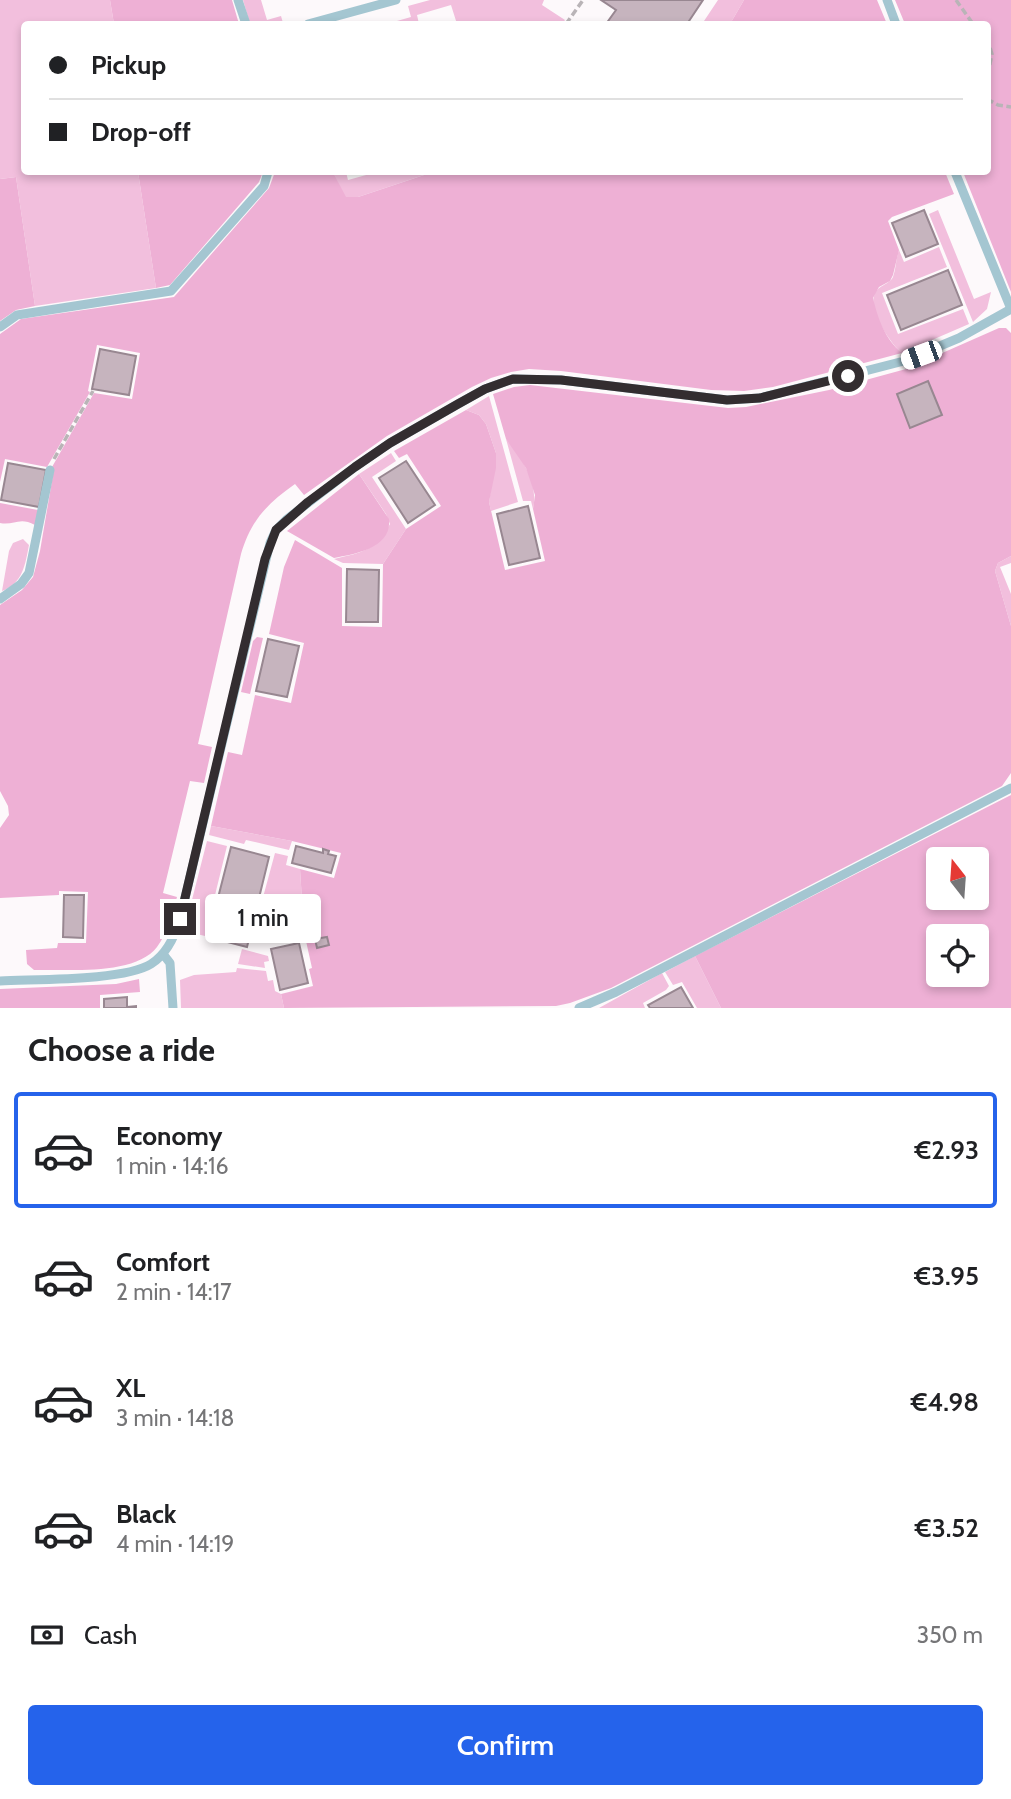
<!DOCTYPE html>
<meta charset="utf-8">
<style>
:root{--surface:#fff;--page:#f2f2f2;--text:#202124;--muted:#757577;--line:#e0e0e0;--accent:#2563eb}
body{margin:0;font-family:Cabin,sans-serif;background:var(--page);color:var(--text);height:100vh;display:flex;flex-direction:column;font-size:26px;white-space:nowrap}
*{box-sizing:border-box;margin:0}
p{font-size:23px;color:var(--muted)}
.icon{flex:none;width:38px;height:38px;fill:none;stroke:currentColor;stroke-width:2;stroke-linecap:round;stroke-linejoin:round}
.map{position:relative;height:1008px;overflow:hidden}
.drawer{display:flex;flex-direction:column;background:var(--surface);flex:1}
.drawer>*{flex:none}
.guide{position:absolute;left:21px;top:21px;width:970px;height:154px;border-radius:7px;box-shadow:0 4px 10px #0003;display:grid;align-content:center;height:154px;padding:0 28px;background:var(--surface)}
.needle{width:46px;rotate:343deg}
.buttons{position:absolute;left:926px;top:847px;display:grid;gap:14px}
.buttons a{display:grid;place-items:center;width:63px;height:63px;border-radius:7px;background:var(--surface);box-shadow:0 4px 10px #0003;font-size:35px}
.end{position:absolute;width:32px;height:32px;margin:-16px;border:9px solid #332d30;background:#fff;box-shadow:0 0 0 4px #fff}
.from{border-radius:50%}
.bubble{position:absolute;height:49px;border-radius:7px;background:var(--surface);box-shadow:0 4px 10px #0003;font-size:23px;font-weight:600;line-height:49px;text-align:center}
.car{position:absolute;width:21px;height:42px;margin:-21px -10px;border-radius:9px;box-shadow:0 0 5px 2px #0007;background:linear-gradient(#fff 24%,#345 0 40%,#fff 0 76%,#345 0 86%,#fff 0)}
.guide b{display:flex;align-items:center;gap:24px;height:66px;font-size:26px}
.guide b+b{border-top:2px solid var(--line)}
.guide i{width:18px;height:18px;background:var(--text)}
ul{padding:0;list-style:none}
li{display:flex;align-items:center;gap:21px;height:116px;margin:0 14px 10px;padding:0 14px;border:4px solid transparent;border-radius:7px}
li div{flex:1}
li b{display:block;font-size:26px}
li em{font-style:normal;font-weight:600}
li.selected{border-color:var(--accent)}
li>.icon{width:63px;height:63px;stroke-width:1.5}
h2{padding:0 28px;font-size:32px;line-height:84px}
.pay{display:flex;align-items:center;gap:18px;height:77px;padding:0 28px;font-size:26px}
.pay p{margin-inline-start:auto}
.button{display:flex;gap:14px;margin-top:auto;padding:14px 28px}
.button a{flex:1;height:80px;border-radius:7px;background:var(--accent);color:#fff;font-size:28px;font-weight:600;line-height:80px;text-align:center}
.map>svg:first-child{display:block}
.green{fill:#f2bfdd}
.forest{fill:#eeb0d5;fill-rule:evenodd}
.building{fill:#c6b4be;stroke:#988791;stroke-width:2}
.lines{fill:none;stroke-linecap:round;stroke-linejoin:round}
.path{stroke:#b9b4b7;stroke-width:3.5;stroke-dasharray:7 3.5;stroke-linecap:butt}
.service{stroke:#a4c6d1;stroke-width:9}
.route{stroke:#332d30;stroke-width:9}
</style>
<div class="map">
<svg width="1011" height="1008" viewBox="0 0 1011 1008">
<rect width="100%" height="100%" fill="#fdf9fb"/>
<path class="green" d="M 0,0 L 110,0 L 114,24 L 24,24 L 24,172 L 138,172 L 156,288 L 35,306 L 16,177 L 0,179 Z
M 243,0 L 261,0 L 267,20 L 281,16 L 283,23 L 250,24 Z
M 430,0 L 544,0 L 542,5 L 565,20 L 562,24 L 457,24 L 451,5 L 417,15 L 419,24 L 398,24 L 397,21 L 411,17 L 408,6 Z
M 718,0 L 744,0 L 730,24 L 702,24 Z
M 333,172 L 346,172 L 348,180 L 377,172 L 433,172 L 358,197 L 345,197 Z
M 938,210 L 974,299 L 991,292 L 987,309 L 973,322 L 929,214 Z
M 939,247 L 947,267 L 882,293 L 898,334 L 963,309 L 969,324 L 902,353 C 890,343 869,311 874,296 C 877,285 889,285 893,277 C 896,269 896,258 899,250 L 904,262 Z
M 489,396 L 518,502 L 491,511 L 489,502 L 496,453 L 486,424 L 479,415 L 466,410 Z
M 506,439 C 522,457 539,484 533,509 L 531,501 L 523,501 Z
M 391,453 L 396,461 L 372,477 L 406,529 L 383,564 L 343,563 L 334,559 C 363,552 375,551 390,524 L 386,514 L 359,474 Z
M 23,539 L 29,545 C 25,565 23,583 2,591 L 9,551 L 13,543 Z
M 1011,556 L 1011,563 L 1000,567 L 1011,594 L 1011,626 L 995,571 L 998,563 Z
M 211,826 L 292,841 L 289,850 L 246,840 L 244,844 L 209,835 Z
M 207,841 L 227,846 L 205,936 L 184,931 Z
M 275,853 L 288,856 L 286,865 L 300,869 L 304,932 L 265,941 L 252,938 Z
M 242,949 L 268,956 L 269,961 L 264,962 L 265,968 L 238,964 Z
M 695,956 L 721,1008 L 697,1008 L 682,982 L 673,985 L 665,972 Z
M 237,968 L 266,971 L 268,981 L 273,980 L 275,991 L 281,994 L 284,1008 L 181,1008 L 180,980 L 194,975 L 236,972 Z
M 662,973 L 669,986 L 666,990 L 643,1003 L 645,1008 L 599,1008 Z"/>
<path class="forest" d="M 110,0 L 232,0 L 239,24 L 114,24 Z
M 744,0 L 877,0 L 887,24 L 730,24 Z
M 895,0 L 1011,0 L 1011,292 L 963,172 L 987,172 L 987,24 L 905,24 Z
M 138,172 L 263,172 L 259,182 L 170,285 L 156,288 Z
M 275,172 L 333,172 L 346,197 L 358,197 L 433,172 L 945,172 L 954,194 L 892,217 L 888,221 L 899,250 L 893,275 L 890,281 L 879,287 L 873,298 C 878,319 885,339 902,353 L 773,387 L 744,391 L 711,390 L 561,371 L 529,369 L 511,372 L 491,378 L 472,387 L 387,436 L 304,495 L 295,484 C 267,504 251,520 241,554 L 198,744 L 212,747 L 204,783 L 190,781 L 163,893 L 177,897 C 172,914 168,932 157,947 C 135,976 68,969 34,970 L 27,964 L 26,950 L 57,948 L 58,943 L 86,943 L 88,892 L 59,891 L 59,895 L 0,898 L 0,828 L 9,815 L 8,806 L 0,791 L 0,605 L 22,590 L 33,577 L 40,551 L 54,469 L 52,467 L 94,393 L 132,399 L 140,353 L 97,345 L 88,391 L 90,392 L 47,467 L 5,459 L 0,482 L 0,334 L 21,319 L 174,297 L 269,188 Z
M 16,177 L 35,306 L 16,310 L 0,321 L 0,179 Z
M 999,328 L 1006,328 L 1011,333 L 1011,556 L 998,563 L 995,571 L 1011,626 L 1011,773 L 1002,786 L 611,988 L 570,1003 L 556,1006 L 284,1008 L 281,994 L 313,986 L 309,969 L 312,968 L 304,932 L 300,869 L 334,878 L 341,853 L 292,841 L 211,826 L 228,752 L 242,755 L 255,695 L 291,703 L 304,643 L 269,634 L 284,567 L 295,540 L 342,568 L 342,626 L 382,627 L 383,564 L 406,529 L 441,506 L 407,454 L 399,458 L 394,451 L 466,410 L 479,415 L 486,424 L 496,453 L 496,468 L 489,502 L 505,570 L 545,561 L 533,509 L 535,495 L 526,468 L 506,439 L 493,394 L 514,387 L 530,385 L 728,408 L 746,407 L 829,390 L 906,369 Z
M 359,474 L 389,519 C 392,548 356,554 334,558 L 287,531 Z
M 0,503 L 38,510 L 35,525 C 19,516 14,526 0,523 Z
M 257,637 L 263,638 L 250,694 L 241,692 L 253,641 Z
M 1011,795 L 1011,1008 L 721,1008 L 695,956 ZM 938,859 L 976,859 L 976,898 L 938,898 ZM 938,936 L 976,936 L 976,975 L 938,975 Z
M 139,979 L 140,992 L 100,995 L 100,1008 L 0,1008 L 0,989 L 116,984 Z"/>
<path class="building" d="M 601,0 L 703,0 L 687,24 L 606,24 L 616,10 Z
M 924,210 L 938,244 L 906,257 L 892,223 Z
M 948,270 L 962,305 L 901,330 L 887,295 Z
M 100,349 L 136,356 L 129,395 L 92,389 Z
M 928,381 L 942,415 L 910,428 L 897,394 Z
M 406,461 L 435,505 L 408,523 L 379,478 Z
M 8,463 L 46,470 L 39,507 L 1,500 Z
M 528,506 L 540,558 L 509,565 L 497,514 Z
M 347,569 L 379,570 L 378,622 L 346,622 Z
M 268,639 L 299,646 L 287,697 L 256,691 Z
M 296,846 L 323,853 L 323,849 L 329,851 L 328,854 L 336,856 L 331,873 L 292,863 Z
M 231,847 L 269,857 L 247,947 L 208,937 Z
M 64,895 L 84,895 L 83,938 L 63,937 Z
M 327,937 L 329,945 L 317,948 L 315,939 Z
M 299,943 L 308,983 L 280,990 L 271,949 Z
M 681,987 L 693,1008 L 650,1008 L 648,1005 Z
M 127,997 L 127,1007 L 136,1006 L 136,1008 L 104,1008 L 104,999 Z"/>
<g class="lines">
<path class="path" d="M 956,0 L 973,24
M 566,24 L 583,0
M 987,38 L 992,54 L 987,79
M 987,99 L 998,105 L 1011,107
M 54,459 L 93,391"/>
<path class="service" d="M 238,0 L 246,24
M 887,0 L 896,24
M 308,24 L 396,0
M 955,172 L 1011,309
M 0,327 L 17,315 L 171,291 L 264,186 L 268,172
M 0,599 L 21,584 L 29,573 L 50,470
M 163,954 L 170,963 L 173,1008
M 0,981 C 35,979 124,981 151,964 C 167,954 175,936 180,919 L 270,543 L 276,530 L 287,519 L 355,467 L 390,443 L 458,404 L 485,389 L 513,379 L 561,380 L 727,400 L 760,398 L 904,361 L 959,338 L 1011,309
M 579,1008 L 616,992 L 1011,788"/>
</g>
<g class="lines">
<path class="route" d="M 180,919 L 265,559 L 276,530 L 308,502 L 355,467 L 390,443 L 458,404 L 485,389 L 513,379 L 561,380 L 727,400 L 760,398 L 848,376"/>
</g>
</svg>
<div class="buttons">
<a><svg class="needle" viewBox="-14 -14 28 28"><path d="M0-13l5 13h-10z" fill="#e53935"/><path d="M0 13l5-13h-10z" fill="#757577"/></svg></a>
<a><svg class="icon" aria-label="locate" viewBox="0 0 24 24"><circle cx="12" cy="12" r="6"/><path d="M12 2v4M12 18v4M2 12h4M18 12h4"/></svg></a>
</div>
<i class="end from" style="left:848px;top:376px"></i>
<i class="end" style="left:180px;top:919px"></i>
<div class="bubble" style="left:205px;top:894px;width:116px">1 min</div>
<i class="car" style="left:921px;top:355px;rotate:250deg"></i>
<div class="guide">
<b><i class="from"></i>Pickup</b>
<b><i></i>Drop-off</b>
</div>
</div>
<section class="drawer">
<h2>Choose a ride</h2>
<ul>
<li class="selected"><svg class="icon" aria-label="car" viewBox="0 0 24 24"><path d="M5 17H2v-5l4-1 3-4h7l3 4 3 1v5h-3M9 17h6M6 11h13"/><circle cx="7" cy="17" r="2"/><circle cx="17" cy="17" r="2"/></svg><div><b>Economy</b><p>1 min · 14:16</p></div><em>€2.93</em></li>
<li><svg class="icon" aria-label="car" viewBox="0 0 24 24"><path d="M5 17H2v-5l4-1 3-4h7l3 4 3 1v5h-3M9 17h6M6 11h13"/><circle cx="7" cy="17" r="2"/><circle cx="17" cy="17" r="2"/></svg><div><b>Comfort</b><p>2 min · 14:17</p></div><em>€3.95</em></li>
<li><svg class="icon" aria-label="car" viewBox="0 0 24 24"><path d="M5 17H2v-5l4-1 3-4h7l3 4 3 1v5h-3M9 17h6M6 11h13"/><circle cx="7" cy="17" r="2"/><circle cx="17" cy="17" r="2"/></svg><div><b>XL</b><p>3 min · 14:18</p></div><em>€4.98</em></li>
<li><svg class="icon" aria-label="car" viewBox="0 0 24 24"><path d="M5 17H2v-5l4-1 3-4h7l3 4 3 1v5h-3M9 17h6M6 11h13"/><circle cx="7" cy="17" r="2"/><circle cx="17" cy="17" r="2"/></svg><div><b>Black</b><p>4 min · 14:19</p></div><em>€3.52</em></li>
</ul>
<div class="pay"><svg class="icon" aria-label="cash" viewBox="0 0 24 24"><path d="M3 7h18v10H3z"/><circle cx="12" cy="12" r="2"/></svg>Cash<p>350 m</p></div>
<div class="button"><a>Confirm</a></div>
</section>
